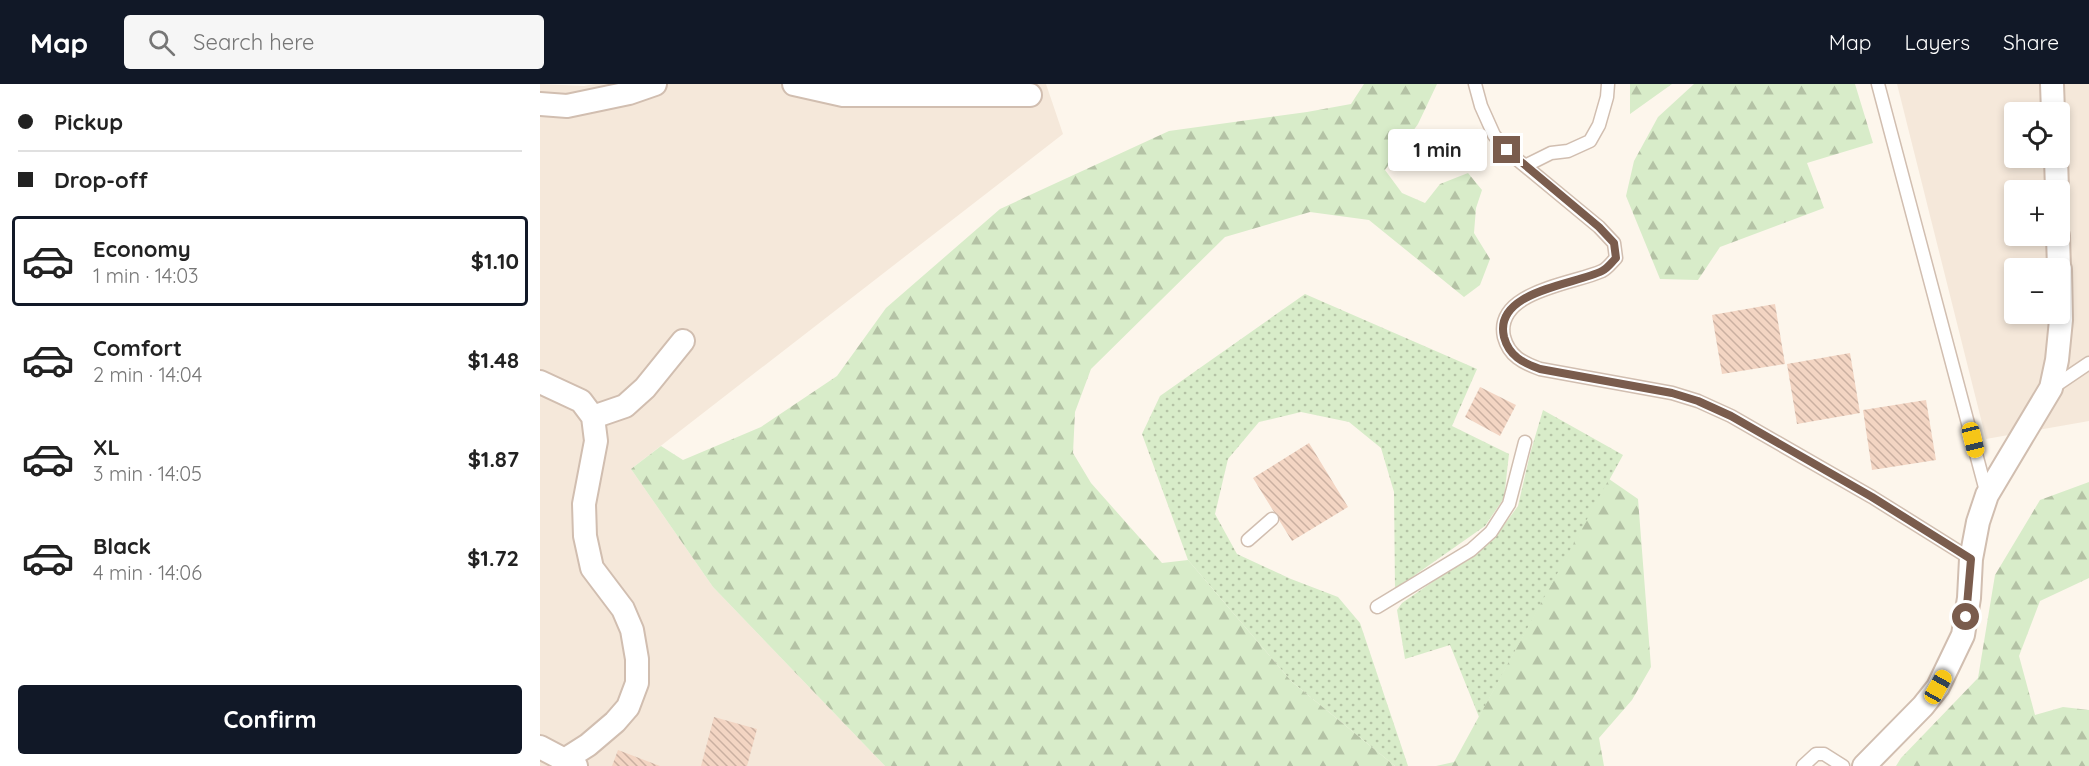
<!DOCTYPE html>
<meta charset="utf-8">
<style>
:root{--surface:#fff;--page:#f6f6f6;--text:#222;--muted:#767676;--line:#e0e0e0;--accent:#111827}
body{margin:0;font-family:Quicksand,sans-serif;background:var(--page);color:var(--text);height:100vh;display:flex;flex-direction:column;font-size:22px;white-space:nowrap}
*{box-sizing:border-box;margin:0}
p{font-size:20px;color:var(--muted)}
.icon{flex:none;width:33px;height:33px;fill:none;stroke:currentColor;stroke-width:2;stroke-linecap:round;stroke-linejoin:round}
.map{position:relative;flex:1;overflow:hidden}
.sheet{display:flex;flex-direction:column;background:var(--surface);width:540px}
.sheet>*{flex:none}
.guide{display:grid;align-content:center;height:132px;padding:0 18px;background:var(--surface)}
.tools{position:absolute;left:1464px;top:18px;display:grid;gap:12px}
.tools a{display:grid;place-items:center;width:66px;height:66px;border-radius:6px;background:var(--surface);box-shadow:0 3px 9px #0003;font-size:30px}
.end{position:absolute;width:27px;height:27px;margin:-14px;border:8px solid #7a5c4d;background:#fff;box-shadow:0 0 0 3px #fff}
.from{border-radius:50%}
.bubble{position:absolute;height:42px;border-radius:6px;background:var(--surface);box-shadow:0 3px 9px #0003;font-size:20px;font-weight:700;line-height:42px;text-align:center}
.car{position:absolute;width:18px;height:36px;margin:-18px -9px;border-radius:8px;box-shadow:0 0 4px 2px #0007;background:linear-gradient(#f5c518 24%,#345 0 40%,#f5c518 0 76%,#345 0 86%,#f5c518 0)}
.guide b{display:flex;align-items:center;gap:21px;height:57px;font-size:22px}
.guide b+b{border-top:2px solid var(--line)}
.guide i{width:15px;height:15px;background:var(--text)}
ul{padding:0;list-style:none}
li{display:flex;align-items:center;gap:18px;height:90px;margin:0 12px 9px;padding:0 6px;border:3px solid transparent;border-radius:6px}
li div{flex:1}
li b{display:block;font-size:22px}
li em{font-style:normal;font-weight:700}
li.active{border-color:var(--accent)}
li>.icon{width:54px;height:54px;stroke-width:1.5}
.cta{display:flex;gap:12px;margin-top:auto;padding:12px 18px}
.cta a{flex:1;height:69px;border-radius:6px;background:var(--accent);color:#fff;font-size:24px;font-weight:700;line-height:69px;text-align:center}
header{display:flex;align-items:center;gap:36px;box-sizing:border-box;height:84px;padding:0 30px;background:var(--accent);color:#fff}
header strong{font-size:28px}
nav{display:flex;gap:33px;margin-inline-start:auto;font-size:21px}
.search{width:420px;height:54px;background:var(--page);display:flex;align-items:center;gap:15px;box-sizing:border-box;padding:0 21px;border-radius:6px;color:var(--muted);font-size:22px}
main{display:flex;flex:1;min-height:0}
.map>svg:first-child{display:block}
.residential{fill:#f5e8da;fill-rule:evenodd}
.grass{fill:url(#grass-dots)}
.forest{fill:url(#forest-firs)}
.building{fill:url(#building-back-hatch)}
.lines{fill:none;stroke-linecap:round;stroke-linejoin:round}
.service-casing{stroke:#d1beb0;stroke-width:15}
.minor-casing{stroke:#d1beb0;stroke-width:26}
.service{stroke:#fff;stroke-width:12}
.minor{stroke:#fff;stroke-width:22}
.route{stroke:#7a5c4d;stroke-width:8}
</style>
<header>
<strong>Map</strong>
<div class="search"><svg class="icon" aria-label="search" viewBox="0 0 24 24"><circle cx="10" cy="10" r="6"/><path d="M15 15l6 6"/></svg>Search here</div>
<nav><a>Map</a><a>Layers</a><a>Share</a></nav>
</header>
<main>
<section class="sheet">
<div class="guide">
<b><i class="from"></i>Pickup</b>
<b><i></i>Drop-off</b>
</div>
<ul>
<li class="active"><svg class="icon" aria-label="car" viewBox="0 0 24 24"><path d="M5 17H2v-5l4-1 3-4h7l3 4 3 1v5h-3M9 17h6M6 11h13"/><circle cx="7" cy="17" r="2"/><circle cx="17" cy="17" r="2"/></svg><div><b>Economy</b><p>1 min · 14:03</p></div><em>$1.10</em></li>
<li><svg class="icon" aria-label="car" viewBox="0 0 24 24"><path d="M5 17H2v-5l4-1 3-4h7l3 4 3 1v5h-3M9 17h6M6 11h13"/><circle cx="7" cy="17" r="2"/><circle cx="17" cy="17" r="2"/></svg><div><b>Comfort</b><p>2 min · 14:04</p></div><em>$1.48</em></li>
<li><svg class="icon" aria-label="car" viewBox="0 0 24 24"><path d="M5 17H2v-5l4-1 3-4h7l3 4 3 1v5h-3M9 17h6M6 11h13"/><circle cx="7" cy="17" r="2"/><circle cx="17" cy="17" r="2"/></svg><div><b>XL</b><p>3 min · 14:05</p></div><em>$1.87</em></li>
<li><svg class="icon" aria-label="car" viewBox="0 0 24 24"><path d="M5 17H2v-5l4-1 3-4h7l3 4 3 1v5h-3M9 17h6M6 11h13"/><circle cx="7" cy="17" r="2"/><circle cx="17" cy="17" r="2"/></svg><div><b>Black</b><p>4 min · 14:06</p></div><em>$1.72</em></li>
</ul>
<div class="cta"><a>Confirm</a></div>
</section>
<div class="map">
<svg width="1549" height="682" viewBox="0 0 1549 682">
<defs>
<pattern id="grass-dots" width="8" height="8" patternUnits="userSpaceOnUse" patternTransform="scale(1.5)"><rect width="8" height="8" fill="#d8ecc9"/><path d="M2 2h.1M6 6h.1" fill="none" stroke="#b4c2a5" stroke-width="1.8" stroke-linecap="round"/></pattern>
<pattern id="forest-firs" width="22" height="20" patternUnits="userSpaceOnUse" patternTransform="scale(1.5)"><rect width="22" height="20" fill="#d8ecc9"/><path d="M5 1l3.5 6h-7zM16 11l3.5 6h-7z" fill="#b4c2a5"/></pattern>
<pattern id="building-back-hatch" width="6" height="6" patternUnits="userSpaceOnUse" patternTransform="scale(1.5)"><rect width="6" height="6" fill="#f3d5c3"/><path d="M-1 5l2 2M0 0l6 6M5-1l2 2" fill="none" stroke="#cab0a1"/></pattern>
</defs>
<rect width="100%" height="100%" fill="#fdf6ec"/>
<path class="residential" d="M 0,0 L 44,2 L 55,0 L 506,0 L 523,50 L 91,385 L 173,503 L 345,682 L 0,682 Z
M 1357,0 L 1549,0 L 1549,337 L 1446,355 ZM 1474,28 L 1520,28 L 1520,74 L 1474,74 ZM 1474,106 L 1520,106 L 1520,152 L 1474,152 ZM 1474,184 L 1520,184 L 1520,230 L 1474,230 Z"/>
<path class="grass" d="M 765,210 L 937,285 L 912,342 L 969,370 L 964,414 L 945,442 L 855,505 L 854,408 L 841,364 L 809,338 L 761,328 L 719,338 L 688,375 L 675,430 L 697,470 L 751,495 L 798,513 L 820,539 L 868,682 L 855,682 L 752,598 L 648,476 L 602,350 L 620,312 Z
M 1003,326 L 1083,371 L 939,633 L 910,561 L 865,575 L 857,526 L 862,519 L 953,456 L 978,422 L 990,370 Z"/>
<path class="forest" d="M 824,0 L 897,0 L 878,40 L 845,86 L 862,109 L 885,119 L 900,100 L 928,89 L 942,106 L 936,124 L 934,149 L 950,175 L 940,201 L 924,213 L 829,136 L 770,128 L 685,153 L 551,285 L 535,328 L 533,369 L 551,399 L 622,479 L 648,476 L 752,598 L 855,682 L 345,682 L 173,503 L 91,385 L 121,362 L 143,376 L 221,343 L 297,292 L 346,224 L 460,125 L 629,47 L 767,28 L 811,20 Z
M 1090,0 L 1132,0 L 1090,30 Z
M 1154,0 L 1315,0 L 1333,59 L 1267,79 L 1284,124 L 1180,163 L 1158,196 L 1120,195 L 1086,112 L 1094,77 L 1118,33 Z
M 1069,395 L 1098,415 L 1111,583 L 1092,616 L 1059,654 L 1064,682 L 896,682 L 914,678 Z
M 1549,398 L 1549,494 L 1500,517 L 1479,572 L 1495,631 L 1523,623 L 1549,626 L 1549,682 L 1356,682 L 1361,674 L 1438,594 L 1455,491 L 1500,416 Z"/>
<path class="building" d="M 1235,220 L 1245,280 L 1182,290 L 1172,231 Z
M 1310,269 L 1320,329 L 1257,340 L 1247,280 Z
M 940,303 L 976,321 L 960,352 L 925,333 Z
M 1386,316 L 1396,376 L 1332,386 L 1323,326 Z
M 769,359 L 808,423 L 752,457 L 713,394 Z
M 174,633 L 217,645 L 207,682 L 161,682 Z
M 78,666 L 120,682 L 72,682 Z"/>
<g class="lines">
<g class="service-casing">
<path id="service" d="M 935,0 L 941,22 L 954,51 L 967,67 L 1059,143 L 1074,159 L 1076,174 C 1071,179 1068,184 1062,187 C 1034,200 954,207 964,253 C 969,272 983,279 1000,285 L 1132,309 L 1158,317 L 1191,332 L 1332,413 L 1431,475
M 1338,0 L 1447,411
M 985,82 L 1011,69 L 1028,67 L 1050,57 L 1059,41 L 1067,13 L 1068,0
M 1512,304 L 1549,279
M 708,456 L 732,435
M 837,523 L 931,466 L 951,448 L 969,420 L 985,358
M 1263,682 L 1276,670 L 1284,670 L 1303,682"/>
</g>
<g class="minor-casing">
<path id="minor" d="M 254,0 L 303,11 L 490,11
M 1512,0 L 1513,28
M 0,20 L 27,22 L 89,9 L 115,0
M 1516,74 L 1517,106
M 1518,152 L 1519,184
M 0,298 L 41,317 L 53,333
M 53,333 L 85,322 L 105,304 L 143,257
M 0,663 L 36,682
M 26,675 L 48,661 L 75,638 L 88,623 L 97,599 L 97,575 L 92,546 L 83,525 L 52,484 L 45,452 L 44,420 L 56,357 L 53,333
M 1324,682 L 1383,622 L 1398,603 L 1423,551 L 1429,514 L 1431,475 L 1438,438 L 1447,411 L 1511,304 L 1517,276 L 1521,236 L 1520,185"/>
</g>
<use href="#service" class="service"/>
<use href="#minor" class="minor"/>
</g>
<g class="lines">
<path class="route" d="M 967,66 L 1059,143 L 1074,159 L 1076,174 C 1071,179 1068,184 1062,187 C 1034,201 953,207 964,253 C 969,272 983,279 1000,285 L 1132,309 L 1158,317 L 1191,332 L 1332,413 L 1431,475 L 1426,533"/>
</g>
</svg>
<div class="tools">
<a><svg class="icon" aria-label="locate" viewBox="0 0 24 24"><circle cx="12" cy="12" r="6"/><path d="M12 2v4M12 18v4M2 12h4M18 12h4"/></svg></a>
<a>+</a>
<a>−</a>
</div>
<i class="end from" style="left:1426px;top:533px"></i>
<i class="end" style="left:967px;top:66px"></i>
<div class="bubble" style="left:848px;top:45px;width:99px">1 min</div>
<i class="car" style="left:1433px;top:356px;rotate:166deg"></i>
<i class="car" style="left:1398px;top:603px;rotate:29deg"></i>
</div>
</main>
